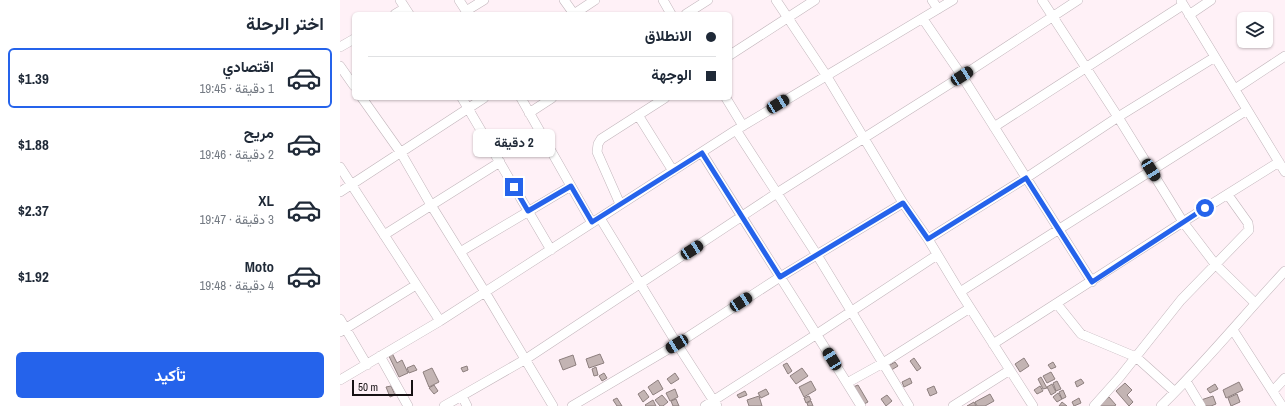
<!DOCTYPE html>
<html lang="ar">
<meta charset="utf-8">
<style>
:root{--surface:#fff;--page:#f2f2f3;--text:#1f2937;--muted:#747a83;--line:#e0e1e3;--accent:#2563eb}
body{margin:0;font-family:"Archivo Narrow",Vazirmatn,sans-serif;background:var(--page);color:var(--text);direction:rtl;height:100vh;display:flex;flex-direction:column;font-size:15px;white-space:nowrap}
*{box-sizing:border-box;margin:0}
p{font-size:13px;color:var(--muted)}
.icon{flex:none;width:22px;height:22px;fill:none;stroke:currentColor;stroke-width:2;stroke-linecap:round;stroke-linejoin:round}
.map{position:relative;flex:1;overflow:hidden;direction:ltr}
.details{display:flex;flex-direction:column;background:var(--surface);width:340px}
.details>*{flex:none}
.top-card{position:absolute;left:12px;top:12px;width:380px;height:88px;border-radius:6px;box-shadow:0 1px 3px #0004;direction:rtl;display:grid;align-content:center;height:88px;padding:0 16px;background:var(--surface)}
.fabs{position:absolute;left:897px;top:12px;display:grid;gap:8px}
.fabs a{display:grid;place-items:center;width:36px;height:36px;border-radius:6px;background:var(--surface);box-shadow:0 1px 3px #0004;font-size:20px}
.scale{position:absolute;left:12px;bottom:10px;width:61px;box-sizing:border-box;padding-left:4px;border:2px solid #171214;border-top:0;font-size:11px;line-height:14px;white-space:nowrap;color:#171214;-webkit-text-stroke:3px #fff1f7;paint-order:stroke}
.end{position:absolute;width:18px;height:18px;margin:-9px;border:5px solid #2563eb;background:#fff;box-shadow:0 0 0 2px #fff}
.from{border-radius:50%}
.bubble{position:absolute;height:28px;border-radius:6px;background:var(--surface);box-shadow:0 1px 3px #0004;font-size:13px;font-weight:700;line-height:28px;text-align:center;direction:rtl}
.car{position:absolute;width:12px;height:24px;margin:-12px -6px;border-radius:5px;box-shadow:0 0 3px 1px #0007;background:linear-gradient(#222 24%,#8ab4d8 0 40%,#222 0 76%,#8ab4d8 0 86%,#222 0)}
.top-card b{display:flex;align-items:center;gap:14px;height:38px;font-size:15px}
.top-card b+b{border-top:1px solid var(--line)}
.top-card i{width:10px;height:10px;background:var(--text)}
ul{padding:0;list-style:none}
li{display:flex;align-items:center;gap:12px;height:60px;margin:0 8px 6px;padding:0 8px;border:2px solid transparent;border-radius:6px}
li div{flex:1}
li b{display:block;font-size:15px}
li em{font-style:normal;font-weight:700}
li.active{border-color:var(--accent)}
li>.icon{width:36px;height:36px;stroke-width:1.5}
h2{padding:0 16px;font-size:18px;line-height:48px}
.cta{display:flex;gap:8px;margin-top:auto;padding:8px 16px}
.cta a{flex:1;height:46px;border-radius:6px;background:var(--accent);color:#fff;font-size:16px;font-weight:700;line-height:46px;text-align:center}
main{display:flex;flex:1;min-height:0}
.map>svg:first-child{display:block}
.building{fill:#c3b4b3;stroke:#8d7f7e}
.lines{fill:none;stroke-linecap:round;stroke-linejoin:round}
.minor-casing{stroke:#c2b5bb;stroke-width:10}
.minor{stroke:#fff;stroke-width:9}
.route{stroke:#2563eb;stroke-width:5}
</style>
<main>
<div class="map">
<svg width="945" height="406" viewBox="0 0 945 406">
<rect width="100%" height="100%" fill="#fff1f7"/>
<path class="building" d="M 51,351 L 57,363 L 62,360 L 68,373 L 59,377 L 47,352 Z
M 260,354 L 264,363 L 249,368 L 246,359 Z
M 233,355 L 236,365 L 223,370 L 219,360 Z
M 574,358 L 581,368 L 577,371 L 570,361 Z
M 684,358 L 689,366 L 680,372 L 675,364 Z
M 555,362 L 558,366 L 548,372 L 545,368 Z
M 713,362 L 716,367 L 711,369 L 708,365 Z
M 447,363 L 452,371 L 448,374 L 443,365 Z
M 74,365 L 77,370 L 69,373 L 67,368 Z
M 127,366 L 128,370 L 123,372 L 121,368 Z
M 256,367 L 258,375 L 254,376 L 252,369 Z
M 92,368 L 99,382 L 89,387 L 83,372 Z
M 462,368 L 468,376 L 456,384 L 450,376 Z
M 711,372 L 715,379 L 707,383 L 703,376 Z
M 264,373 L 267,378 L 262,381 L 259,376 Z
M 335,373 L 339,379 L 331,384 L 327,379 Z
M 701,377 L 707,388 L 703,389 L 698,379 Z
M 570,378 L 572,383 L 564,387 L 562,382 Z
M 741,379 L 744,383 L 737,387 L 735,382 Z
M 318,380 L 323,389 L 313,395 L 308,387 Z
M 471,381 L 476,390 L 464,397 L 459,387 Z
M 717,381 L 721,389 L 716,391 L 713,383 Z
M 899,382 L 903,390 L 886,398 L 883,390 Z
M 785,383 L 792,390 L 787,395 L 793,402 L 789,406 L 776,391 Z
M 712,384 L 716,392 L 711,395 L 707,387 Z
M 875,384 L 878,389 L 870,393 L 867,389 Z
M 94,385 L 98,391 L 94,394 L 89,388 Z
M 518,385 L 528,402 L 524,404 L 513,387 Z
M 51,386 L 55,395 L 50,397 L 46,387 Z
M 594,386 L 597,393 L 590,396 L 587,389 Z
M 700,386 L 703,391 L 697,394 L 694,390 Z
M 335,389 L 338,397 L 330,401 L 326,393 Z
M 426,389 L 429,394 L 421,398 L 418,393 Z
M 304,390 L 309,397 L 303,402 L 298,394 Z
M 723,390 L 726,397 L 722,399 L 719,392 Z
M 405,391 L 407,395 L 399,398 L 397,395 Z
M 718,393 L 722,399 L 717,402 L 713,397 Z
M 650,394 L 654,401 L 645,406 L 637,406 L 635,402 Z
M 897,394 L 900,402 L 891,406 L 888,398 Z
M 322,395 L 328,402 L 323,406 L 320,406 L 315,400 Z
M 547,395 L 552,401 L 546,406 L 541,399 Z
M 419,396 L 422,406 L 409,406 L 407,400 Z
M 469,396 L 471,400 L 466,403 L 464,398 Z
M 873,396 L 876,404 L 871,406 L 863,406 L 861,400 Z
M 769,397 L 776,405 L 774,406 L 757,406 Z
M 277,398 L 282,406 L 277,406 L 273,400 Z
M 739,398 L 741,403 L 734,406 L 732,402 Z
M 336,399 L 339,406 L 333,406 L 331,401 Z
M 313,400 L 316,406 L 306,406 L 305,405 Z
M 471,401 L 473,406 L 468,406 L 467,403 Z
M 634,402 L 636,406 L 627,406 Z
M 722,402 L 727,406 L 719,406 Z"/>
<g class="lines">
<g class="minor-casing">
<path id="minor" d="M 60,0 L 69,14
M 119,0 L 128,14
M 224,0 L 234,14
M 323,0 L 331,14
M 436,0 L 486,75 L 563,203 L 588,239 L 620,292 L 693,406
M 592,0 L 598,9
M 702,0 L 778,117 L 843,222 L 875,264 L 915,303
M 841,1 L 945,172
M 126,11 L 144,0
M 55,14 L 65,8
M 234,14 L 255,0
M 346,14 L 368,0
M 849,15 L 871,0
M 583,19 L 622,76 L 752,282
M 0,47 L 14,39
M 390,55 L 475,0
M 0,66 L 14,86
M 895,89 L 945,56
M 22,98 L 61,153 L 91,205 L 145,292 L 213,406
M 122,98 L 211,250
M 181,98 L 252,223
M 386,98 L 403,126
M 189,113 L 212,98
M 298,115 L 333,171
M 654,127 L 843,5
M 396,130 L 477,255 L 569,406
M 362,153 C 414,237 469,321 521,406
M 0,167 L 100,321
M 0,192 L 144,98
M 280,204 L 257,152 L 258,144 L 261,139 L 325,98
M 260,218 L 337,344 L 377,406
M 44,235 L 160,162
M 588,239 L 686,178 L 778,117 L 875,57
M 120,252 L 231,186
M 620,292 C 716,232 811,170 907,110
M 717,304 L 741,334 L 796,357 L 835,392
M 0,319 L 27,365
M 893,330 L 942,406
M 0,332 L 76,285
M 653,344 L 843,222 L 939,162
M 40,356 L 68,406
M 0,380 L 100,321 L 396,130 L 613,0
M 846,381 L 861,406
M 507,383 L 543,363 L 630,308
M 933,391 L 945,378
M 122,396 L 127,406
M 104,406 L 186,359 L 437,193 L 622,76 L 738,0
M 232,406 L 337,344 L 440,277 L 563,203
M 365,406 L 477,334 L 597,255
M 613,406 L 670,370
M 754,406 L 779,378 L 841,300 L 909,230 L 908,223 L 888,195
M 821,406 C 865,363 903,316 945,271"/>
</g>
<use href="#minor" class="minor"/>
</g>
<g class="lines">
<path class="route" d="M 174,187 L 188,211 L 231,186 L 252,222 L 362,153 L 440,277 L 563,203 L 588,239 L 686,178 L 752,282 L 865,208"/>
</g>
</svg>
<div class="fabs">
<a><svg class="icon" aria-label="layers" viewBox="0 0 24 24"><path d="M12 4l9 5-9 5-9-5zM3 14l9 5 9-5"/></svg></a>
</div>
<div class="scale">50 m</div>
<i class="end from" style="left:865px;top:208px"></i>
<i class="end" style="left:174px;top:187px"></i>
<div class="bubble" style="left:133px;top:129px;width:82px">2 دقيقة</div>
<i class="car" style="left:622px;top:76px;rotate:57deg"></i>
<i class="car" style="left:438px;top:104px;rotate:59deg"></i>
<i class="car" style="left:811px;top:170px;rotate:148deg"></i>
<i class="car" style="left:352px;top:250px;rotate:57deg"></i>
<i class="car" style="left:401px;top:302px;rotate:57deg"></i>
<i class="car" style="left:337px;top:344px;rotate:239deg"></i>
<i class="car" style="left:492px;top:359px;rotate:329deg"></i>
<div class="top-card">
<b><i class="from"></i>الانطلاق</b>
<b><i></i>الوجهة</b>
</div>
</div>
<section class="details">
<h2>اختر الرحلة</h2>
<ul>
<li class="active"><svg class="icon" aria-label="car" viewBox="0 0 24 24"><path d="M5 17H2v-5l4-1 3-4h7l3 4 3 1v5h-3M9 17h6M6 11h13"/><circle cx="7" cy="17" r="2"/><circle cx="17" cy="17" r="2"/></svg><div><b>اقتصادي</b><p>1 دقيقة · 19:45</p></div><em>$1.39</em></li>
<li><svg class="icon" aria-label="car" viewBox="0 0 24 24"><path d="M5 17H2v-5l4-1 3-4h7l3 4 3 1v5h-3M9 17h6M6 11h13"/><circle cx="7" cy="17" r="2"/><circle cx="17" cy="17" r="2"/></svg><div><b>مريح</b><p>2 دقيقة · 19:46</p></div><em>$1.88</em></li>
<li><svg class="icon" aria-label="car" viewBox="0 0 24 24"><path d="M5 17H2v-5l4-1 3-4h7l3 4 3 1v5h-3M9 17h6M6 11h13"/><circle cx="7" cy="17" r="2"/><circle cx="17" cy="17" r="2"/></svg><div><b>XL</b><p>3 دقيقة · 19:47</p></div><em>$2.37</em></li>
<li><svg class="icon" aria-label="car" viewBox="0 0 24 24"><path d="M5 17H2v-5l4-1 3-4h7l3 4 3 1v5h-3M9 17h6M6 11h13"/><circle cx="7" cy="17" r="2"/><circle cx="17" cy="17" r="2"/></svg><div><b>Moto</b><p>4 دقيقة · 19:48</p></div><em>$1.92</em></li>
</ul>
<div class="cta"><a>تأكيد</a></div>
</section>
</main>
